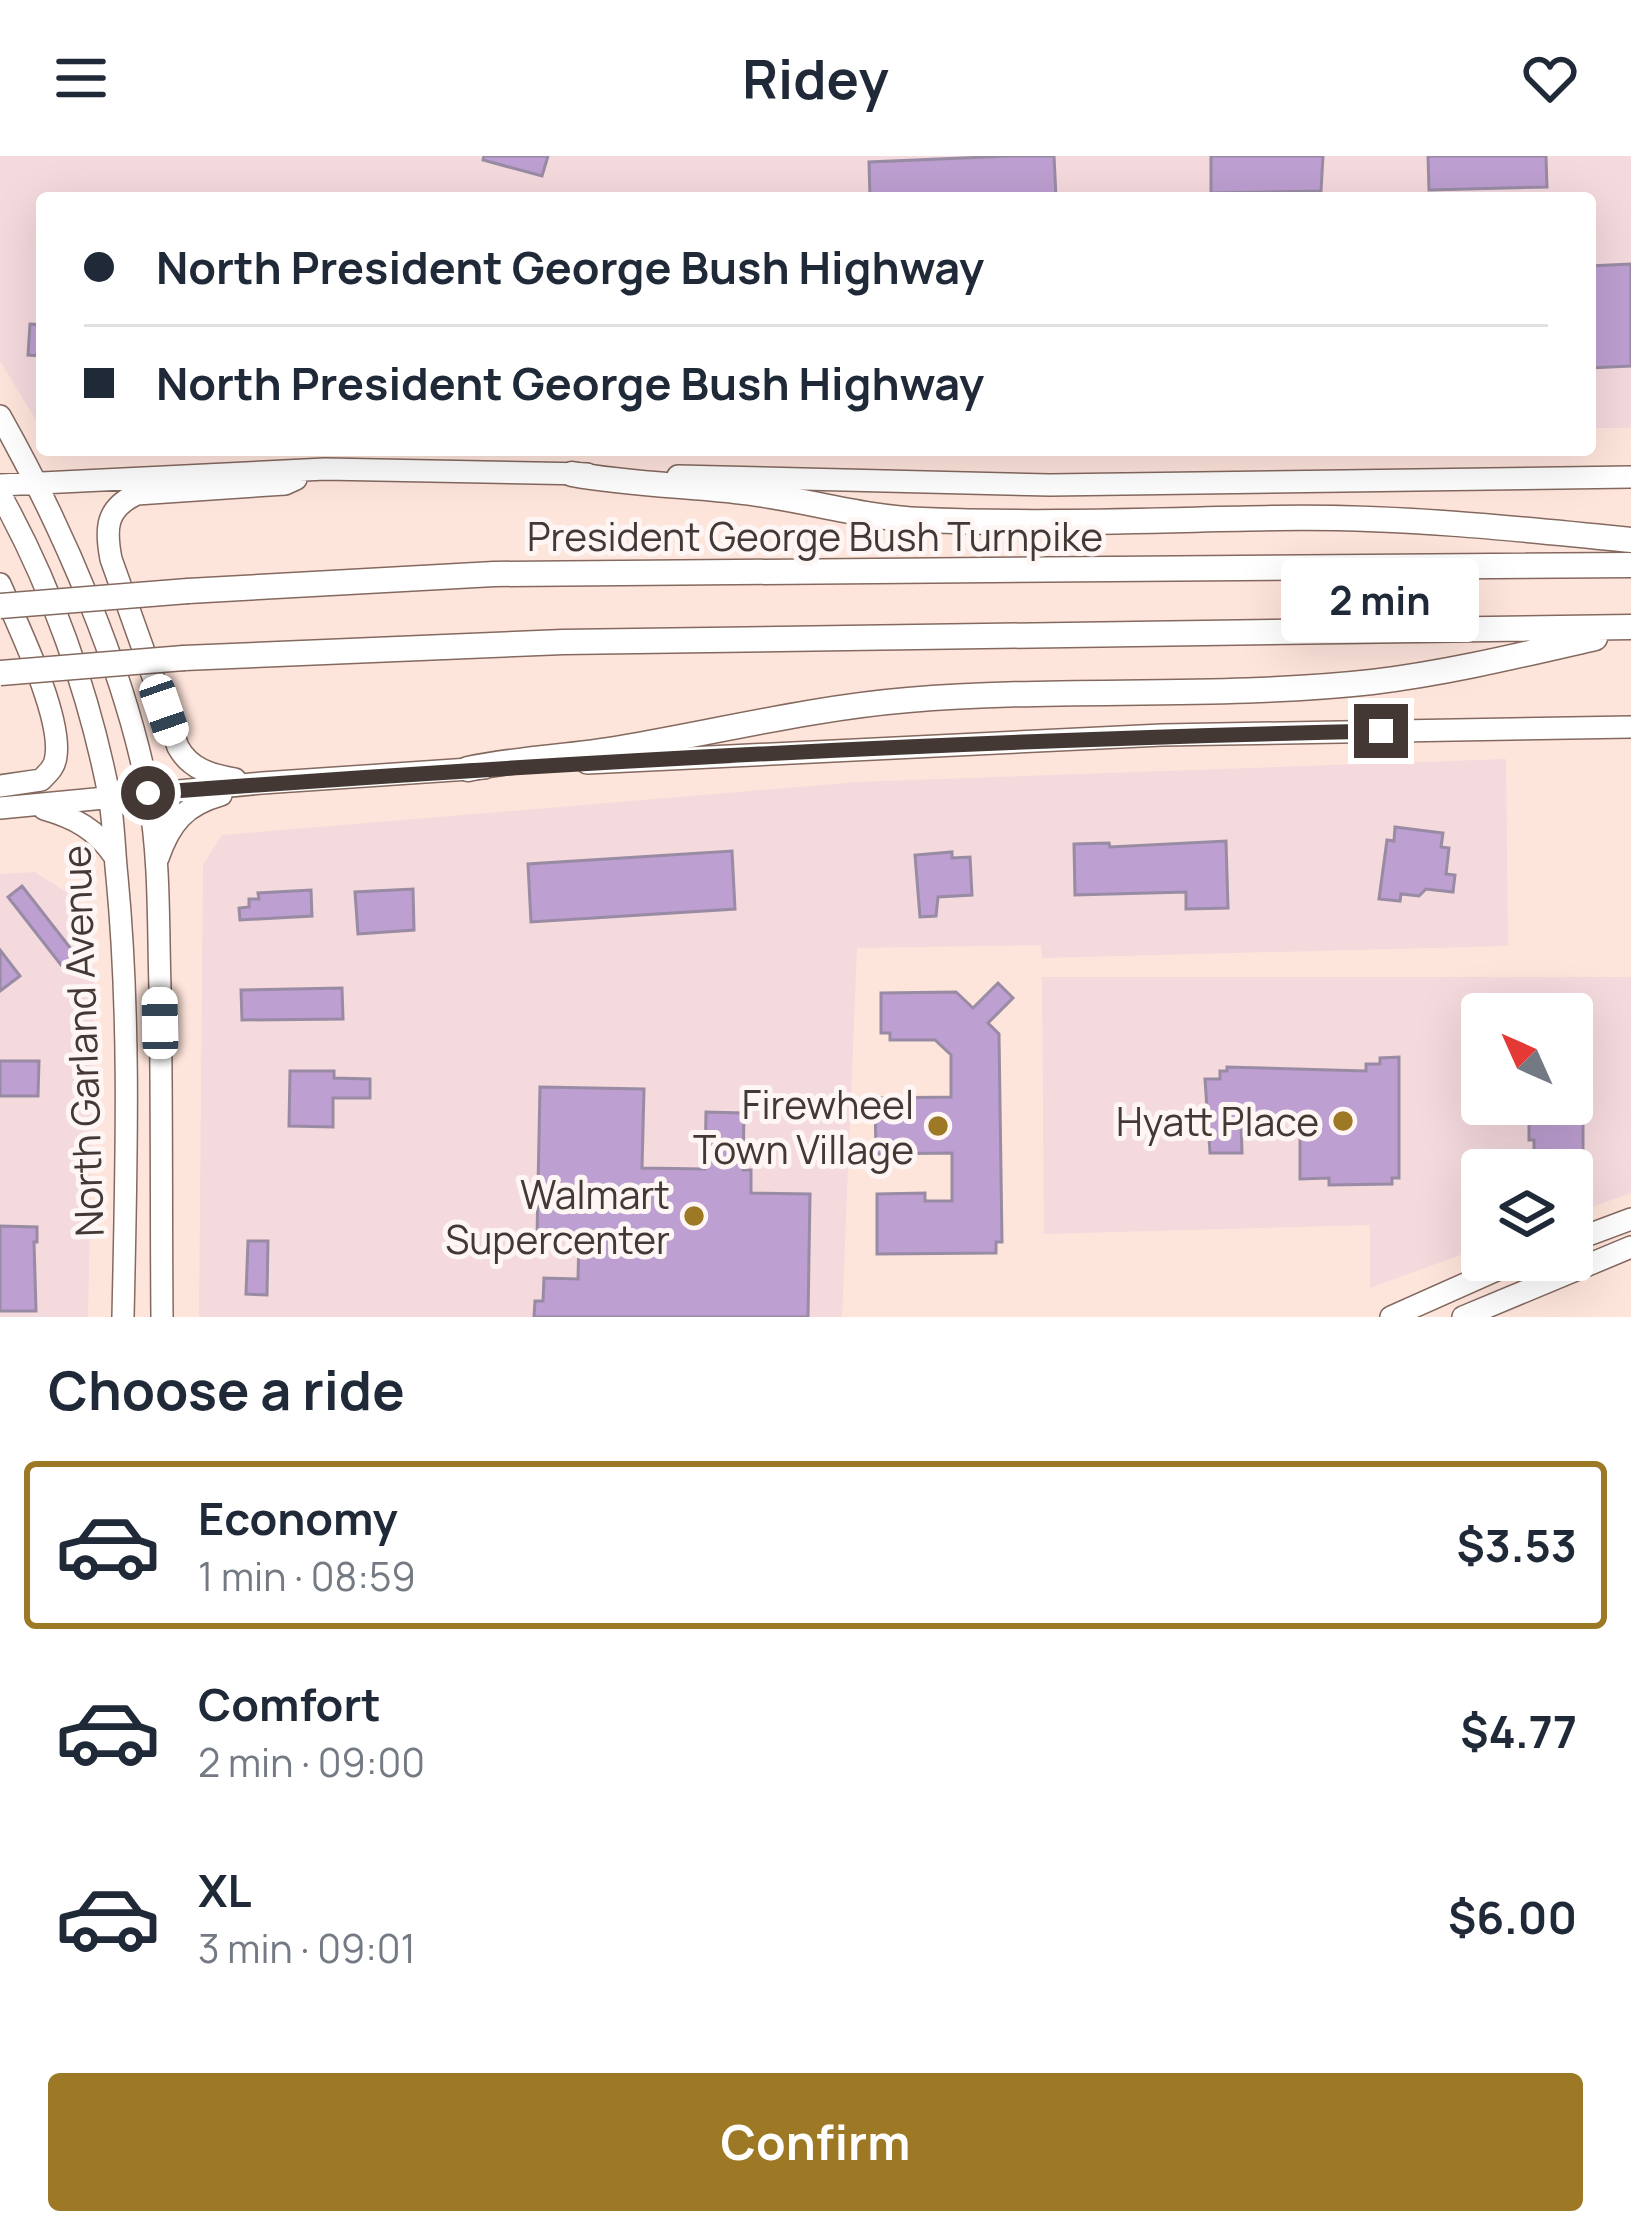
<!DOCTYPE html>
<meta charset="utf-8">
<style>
:root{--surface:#fff;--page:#f2f2f3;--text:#1f2937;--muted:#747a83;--line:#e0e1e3;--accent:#9d7925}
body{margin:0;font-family:Manrope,sans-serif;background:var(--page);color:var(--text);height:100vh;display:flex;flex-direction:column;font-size:45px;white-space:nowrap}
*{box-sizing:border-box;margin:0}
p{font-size:39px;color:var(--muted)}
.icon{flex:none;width:66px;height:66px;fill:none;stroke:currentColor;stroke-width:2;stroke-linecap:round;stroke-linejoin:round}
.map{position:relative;height:1161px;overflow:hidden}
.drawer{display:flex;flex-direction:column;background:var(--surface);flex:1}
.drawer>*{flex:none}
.top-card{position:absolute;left:36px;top:36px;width:1560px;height:264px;border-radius:12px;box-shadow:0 12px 48px #0002;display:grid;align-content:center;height:264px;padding:0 48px;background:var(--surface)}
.needle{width:78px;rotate:315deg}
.fabs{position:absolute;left:1461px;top:837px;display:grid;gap:24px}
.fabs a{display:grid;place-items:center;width:132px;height:132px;border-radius:12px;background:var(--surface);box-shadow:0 12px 48px #0002;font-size:60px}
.end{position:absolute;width:54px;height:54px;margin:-27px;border:15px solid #443834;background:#fff;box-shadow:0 0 0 6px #fff}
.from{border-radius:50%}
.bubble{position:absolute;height:84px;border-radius:12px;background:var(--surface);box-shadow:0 12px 48px #0002;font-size:39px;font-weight:700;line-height:84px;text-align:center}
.car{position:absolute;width:36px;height:72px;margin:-36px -18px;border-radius:15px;box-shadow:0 0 9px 3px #0007;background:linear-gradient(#fff 24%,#345 0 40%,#fff 0 76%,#345 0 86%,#fff 0)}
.top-card b{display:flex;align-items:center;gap:42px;height:114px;font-size:45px}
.top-card b+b{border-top:3px solid var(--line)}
.top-card i{width:30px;height:30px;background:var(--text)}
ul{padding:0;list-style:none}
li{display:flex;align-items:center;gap:36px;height:168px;margin:0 24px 18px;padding:0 24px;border:6px solid transparent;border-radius:12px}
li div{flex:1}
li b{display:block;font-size:45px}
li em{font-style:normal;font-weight:700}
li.selected{border-color:var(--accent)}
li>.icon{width:108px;height:108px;stroke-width:1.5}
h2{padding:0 48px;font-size:54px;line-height:144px}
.action{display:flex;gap:24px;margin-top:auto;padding:24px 48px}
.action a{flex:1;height:138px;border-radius:12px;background:var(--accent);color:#fff;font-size:48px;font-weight:700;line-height:138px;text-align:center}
header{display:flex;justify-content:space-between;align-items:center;height:156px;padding:0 48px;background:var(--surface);font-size:54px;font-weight:700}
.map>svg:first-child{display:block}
.commercial{fill:#f4d9dd;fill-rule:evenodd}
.building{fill:#bd9fd1;stroke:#998ba3;stroke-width:3}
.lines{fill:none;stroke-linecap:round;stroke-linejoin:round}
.major-casing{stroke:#84695f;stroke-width:24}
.highway-casing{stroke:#84695f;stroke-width:27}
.major{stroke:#fff;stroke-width:21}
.highway{stroke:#fff;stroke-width:24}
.highway-bridge-casing{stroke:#84695f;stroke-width:27;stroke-linecap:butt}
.highway-bridge{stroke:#fff;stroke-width:24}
.route{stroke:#443834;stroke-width:15}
.poi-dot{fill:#9d7925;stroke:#fdf6f4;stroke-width:4.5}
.labels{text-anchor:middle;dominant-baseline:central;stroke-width:10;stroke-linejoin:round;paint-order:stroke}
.street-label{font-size:39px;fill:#443834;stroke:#fdf6f4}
.poi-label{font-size:39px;fill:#443834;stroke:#fdf6f4;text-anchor:end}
</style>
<header><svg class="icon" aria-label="menu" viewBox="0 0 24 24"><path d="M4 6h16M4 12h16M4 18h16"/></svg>Ridey<svg class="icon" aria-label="heart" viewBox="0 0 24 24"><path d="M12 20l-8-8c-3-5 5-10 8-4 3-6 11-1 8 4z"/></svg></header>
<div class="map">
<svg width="1631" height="1161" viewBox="0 0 1631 1161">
<rect width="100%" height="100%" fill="#fee5dc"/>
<path class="commercial" d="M 0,0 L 1631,0 L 1631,272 L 1590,272 L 1590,42 L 42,42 L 42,274 L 0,205 Z
M 1506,603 L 1508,790 L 1042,802 L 1041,789 L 857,792 L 842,1161 L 199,1161 L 203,709 L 222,679 L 857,626 Z
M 35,716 L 80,745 L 95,817 L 88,1161 L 0,1161 L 0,718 Z
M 1042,821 L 1631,821 L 1631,1037 L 1572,1058 L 1572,1014 L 1482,1014 L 1482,1091 L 1370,1132 L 1370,1069 L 1044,1078 ZM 1482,858 L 1572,858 L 1572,948 L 1482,948 Z"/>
<path class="building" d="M 484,0 L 548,0 L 542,20 L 483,4 Z
M 1010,0 L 1054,0 L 1056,42 L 870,42 L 869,6 Z
M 1211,0 L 1323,0 L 1321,35 L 1211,37 Z
M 1428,0 L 1546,0 L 1547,31 L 1429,34 Z
M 1631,108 L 1631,210 L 1590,212 L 1590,110 Z
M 30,168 L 42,169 L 42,200 L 28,199 Z
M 1395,671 L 1443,677 L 1441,691 L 1449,692 L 1446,718 L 1455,719 L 1453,736 L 1426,733 L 1419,740 L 1401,738 L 1400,745 L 1379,743 L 1387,684 L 1394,685 Z
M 1226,685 L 1228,752 L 1186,753 L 1186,736 L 1075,739 L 1074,688 L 1109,687 L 1110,691 Z
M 732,695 L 735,753 L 531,766 L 528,708 Z
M 952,696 L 952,702 L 970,701 L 972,739 L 938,741 L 936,760 L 920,761 L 915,699 Z
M 22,730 L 75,798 L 61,809 L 8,741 Z
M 413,733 L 414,774 L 358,778 L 355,736 Z
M 311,734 L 312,760 L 240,764 L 239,752 L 249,751 L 249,743 L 259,743 L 258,737 Z
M 0,794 L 20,820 L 0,835 Z
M 998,827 L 1013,842 L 988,867 L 999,878 L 1002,1086 L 996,1086 L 996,1097 L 877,1098 L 877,1038 L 925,1037 L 925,1045 L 952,1045 L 952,997 L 876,998 L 875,942 L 951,941 L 951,899 L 935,884 L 890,884 L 890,877 L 881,877 L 881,837 L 956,836 L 973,852 Z
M 342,832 L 343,863 L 242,864 L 241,834 Z
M 1399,901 L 1399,1022 L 1392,1022 L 1392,1028 L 1329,1029 L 1329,1022 L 1300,1023 L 1300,964 L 1241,965 L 1242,997 L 1210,997 L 1205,923 L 1220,923 L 1220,915 L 1227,915 L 1227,911 L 1366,915 L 1366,908 L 1380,908 L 1380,902 Z
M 0,905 L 39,905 L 38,940 L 0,940 Z
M 290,915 L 334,915 L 334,922 L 370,923 L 370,942 L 333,942 L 333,971 L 289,970 Z
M 540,931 L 644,933 L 642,1012 L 705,1013 L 706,956 L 744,957 L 743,1014 L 751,1014 L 751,1037 L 810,1038 L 808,1161 L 534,1161 L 535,1145 L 543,1145 L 544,1122 L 578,1123 L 579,1082 L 537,1082 Z
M 1529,948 L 1574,948 L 1574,964 L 1583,963 L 1583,1002 L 1534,1002 L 1534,984 L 1529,984 Z
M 0,1070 L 37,1071 L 37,1086 L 34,1086 L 36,1155 L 0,1155 Z
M 248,1085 L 268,1085 L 267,1139 L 246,1138 Z"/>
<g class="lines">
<g class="major-casing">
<path id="major" d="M 0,260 C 62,370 126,516 149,641 C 160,704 158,768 160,832 C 162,942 161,1051 162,1161
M 678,320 L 1050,329 L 1631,321
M 0,329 L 325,313 L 587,318
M 0,338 C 51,429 89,536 109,639 C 114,666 114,694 117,721 C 131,867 126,1015 123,1161
M 0,428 C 17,468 62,559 56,600 C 55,611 49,616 41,624 L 0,630
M 587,607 L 1162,579 L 1631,571
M 235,623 C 211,619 190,613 178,591 L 111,403 C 105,372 106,352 137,338 L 285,328 L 296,323
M 0,652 L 262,627 L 484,612
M 44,653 C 75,662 96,673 115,701
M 158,702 C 170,667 185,649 221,639
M 1572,1085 L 1631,1063
M 1391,1161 L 1519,1104
M 1463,1161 L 1631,1091"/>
</g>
<g class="highway-casing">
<path id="highway" d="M 572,318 C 627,328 680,329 735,335 C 798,341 859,362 923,364 C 1042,369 1159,364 1277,362 C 1396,360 1513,372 1631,384
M 188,435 L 494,418 L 1631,409
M 184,502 L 563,486 L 1631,471
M 468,613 C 519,602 570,601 621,592 C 716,576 811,552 908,544 C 1062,531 1218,543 1372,526 C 1447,517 1521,499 1595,482"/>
</g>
<use href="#major" class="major"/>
<use href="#highway" class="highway"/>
<g class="highway-bridge-casing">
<path id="highway-bridge" d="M 0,450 L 188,435
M 0,517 L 184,502"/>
</g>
<use href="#highway-bridge" class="highway-bridge"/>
</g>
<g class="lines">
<path class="route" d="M 148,637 C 559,606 970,584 1381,575"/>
</g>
<g class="poi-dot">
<circle cx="1343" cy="965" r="12"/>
<circle cx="938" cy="970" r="12"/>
<circle cx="694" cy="1060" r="12"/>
</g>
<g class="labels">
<g class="street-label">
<text x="815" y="380">President George Bush Turnpike</text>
<text transform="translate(82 885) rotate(-92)">North Garland Avenue</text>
</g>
<g class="poi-label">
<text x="914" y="948">Firewheel<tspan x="914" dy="45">Town Village</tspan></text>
<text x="1319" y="965">Hyatt Place</text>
<text x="670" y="1038">Walmart<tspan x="670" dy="45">Supercenter</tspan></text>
</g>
</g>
</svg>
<div class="fabs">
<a><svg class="needle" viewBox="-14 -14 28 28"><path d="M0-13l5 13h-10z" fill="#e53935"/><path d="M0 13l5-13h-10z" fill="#747a83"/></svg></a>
<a><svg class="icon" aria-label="layers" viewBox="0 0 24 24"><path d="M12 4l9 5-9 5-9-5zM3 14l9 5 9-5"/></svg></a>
</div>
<i class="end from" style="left:148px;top:637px"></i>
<i class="end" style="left:1381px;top:575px"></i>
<div class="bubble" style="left:1281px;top:402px;width:198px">2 min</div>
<i class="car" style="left:164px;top:554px;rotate:161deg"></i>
<i class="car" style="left:160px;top:867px;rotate:359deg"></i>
<div class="top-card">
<b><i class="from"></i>North President George Bush Highway</b>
<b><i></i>North President George Bush Highway</b>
</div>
</div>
<section class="drawer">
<h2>Choose a ride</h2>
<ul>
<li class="selected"><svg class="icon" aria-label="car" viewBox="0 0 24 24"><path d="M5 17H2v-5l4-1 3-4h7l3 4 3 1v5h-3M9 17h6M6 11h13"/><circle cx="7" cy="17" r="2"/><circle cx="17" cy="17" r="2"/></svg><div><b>Economy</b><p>1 min · 08:59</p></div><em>$3.53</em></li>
<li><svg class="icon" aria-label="car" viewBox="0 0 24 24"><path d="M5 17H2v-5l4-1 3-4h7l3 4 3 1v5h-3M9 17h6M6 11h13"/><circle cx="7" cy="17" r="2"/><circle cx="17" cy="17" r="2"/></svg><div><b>Comfort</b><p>2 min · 09:00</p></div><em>$4.77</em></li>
<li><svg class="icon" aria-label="car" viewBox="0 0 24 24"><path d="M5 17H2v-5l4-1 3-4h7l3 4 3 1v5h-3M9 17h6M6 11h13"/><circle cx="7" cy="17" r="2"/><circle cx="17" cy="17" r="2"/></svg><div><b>XL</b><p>3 min · 09:01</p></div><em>$6.00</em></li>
</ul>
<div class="action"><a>Confirm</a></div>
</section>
